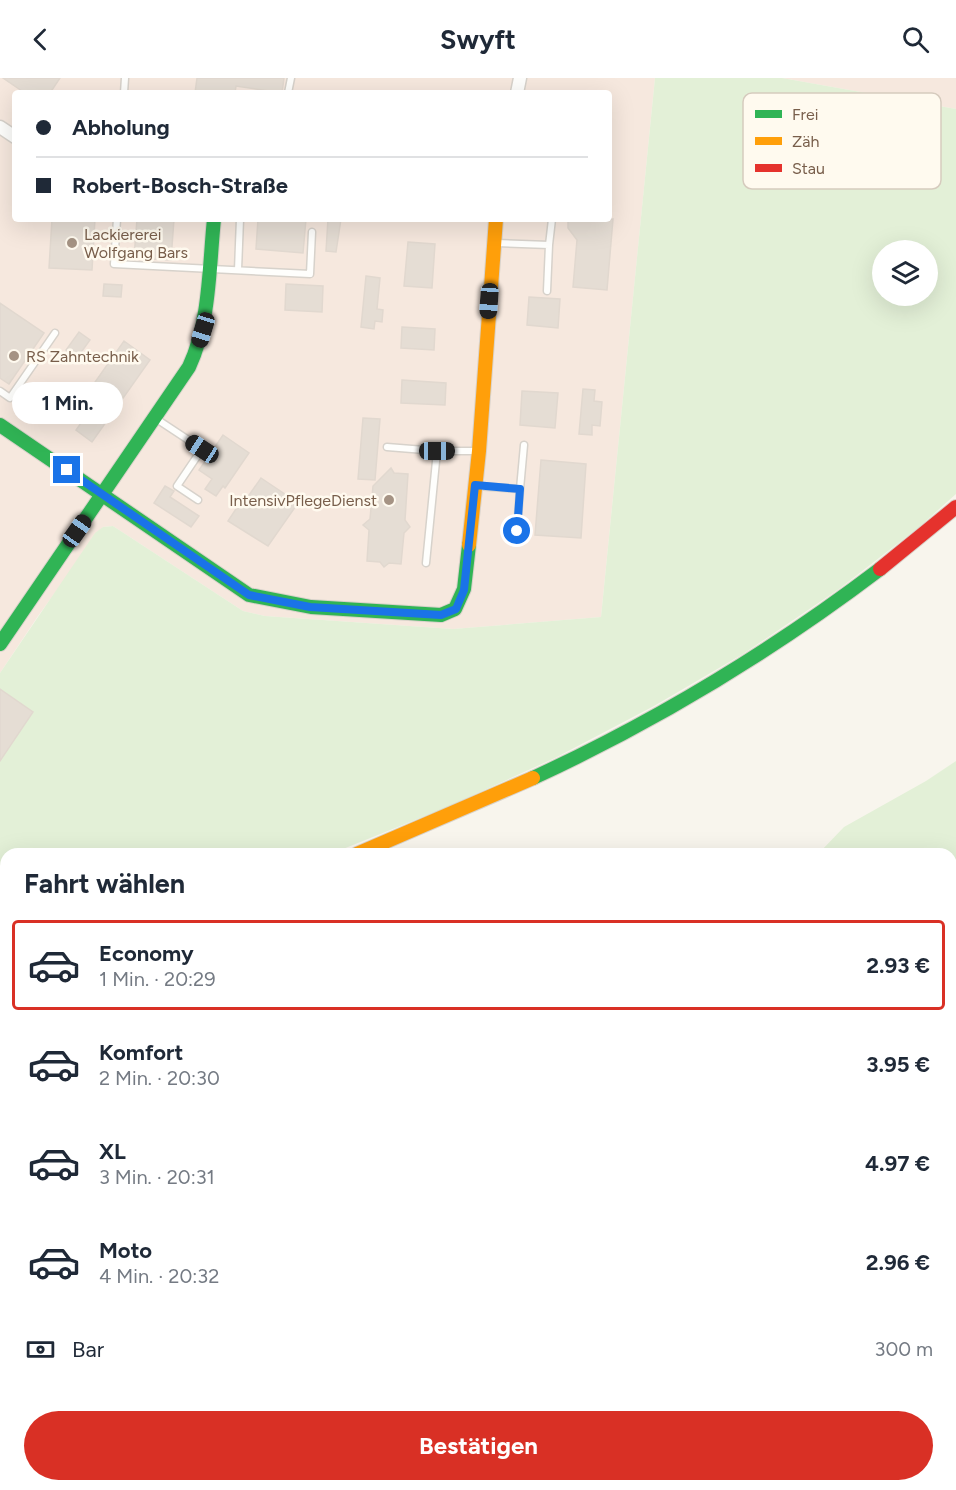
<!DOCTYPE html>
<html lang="de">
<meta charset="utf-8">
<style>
:root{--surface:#fff;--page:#f2f2f3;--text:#1f2937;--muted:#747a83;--line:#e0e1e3;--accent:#d93025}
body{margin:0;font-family:Figtree,sans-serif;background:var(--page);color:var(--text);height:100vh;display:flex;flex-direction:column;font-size:22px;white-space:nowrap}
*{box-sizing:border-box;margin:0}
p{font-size:20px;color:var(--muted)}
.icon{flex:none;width:33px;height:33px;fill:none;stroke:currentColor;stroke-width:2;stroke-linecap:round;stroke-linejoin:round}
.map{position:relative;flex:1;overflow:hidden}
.panel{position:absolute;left:0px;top:770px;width:957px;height:644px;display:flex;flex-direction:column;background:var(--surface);border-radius:18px 18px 0 0;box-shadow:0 6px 24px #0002}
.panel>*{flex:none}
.banner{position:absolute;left:12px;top:12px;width:600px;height:132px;border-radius:6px;box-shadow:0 6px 24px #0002;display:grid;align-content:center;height:132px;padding:0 24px;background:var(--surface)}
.tools{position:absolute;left:872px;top:162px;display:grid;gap:12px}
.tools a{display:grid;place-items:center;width:66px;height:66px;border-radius:50%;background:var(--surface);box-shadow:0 6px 24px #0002;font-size:30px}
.end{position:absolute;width:27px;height:27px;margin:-14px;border:8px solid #1a73e8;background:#fff;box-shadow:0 0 0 3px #fff}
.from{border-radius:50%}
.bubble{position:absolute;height:42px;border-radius:21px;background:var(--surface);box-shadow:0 6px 24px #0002;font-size:20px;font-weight:700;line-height:42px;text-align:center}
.car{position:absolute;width:18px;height:36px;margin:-18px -9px;border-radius:8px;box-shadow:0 0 4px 2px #0007;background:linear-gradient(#222 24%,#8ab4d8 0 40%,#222 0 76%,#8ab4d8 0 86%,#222 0)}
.banner b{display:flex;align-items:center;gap:21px;height:57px;font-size:22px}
.banner b+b{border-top:2px solid var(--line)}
.banner i{width:15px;height:15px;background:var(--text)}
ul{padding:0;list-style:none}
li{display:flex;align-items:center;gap:18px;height:90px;margin:0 12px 9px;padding:0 12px;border:3px solid transparent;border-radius:6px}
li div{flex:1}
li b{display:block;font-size:22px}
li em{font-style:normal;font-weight:700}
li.on{border-color:var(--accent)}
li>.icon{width:54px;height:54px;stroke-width:1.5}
h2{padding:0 24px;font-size:27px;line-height:72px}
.pay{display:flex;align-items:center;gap:15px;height:66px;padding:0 24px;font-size:22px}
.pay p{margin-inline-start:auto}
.cta{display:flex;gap:12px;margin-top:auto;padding:12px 24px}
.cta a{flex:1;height:69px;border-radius:36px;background:var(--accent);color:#fff;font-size:24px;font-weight:700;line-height:69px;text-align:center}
header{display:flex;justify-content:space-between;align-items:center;height:78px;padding:0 24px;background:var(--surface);font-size:27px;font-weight:700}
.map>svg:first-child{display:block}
.commercial{fill:#f6e8de;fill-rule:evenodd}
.green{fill:#e3f0d7;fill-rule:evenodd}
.building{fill:#e5ddd4;stroke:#e1d8cf;stroke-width:1.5}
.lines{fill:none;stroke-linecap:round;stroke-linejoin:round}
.lane-casing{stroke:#d7d2cb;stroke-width:9}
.street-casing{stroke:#d7d2cb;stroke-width:15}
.fast-casing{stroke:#d8d2ca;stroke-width:16}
.slow-casing{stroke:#d8d2ca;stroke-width:16}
.jam-casing{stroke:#d8d2ca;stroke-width:16}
.lane{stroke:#fefefc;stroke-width:6}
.street{stroke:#fefefc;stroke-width:12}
.fast{stroke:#30b455;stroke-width:14}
.slow{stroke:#ff9f0a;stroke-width:14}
.jam{stroke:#e5322d;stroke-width:14}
.route{stroke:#1a73e8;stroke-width:8}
.poi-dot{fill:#a59384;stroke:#fffaef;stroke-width:2}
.labels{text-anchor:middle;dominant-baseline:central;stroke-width:5;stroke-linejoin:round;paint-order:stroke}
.poi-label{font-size:16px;fill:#785e4b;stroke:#fffaef;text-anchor:start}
.key{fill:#fffaef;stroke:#d6cbbe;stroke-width:1.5}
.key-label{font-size:16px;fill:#785e4b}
</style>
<header><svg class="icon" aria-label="back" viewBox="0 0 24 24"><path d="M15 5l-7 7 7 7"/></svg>Swyft<svg class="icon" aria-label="search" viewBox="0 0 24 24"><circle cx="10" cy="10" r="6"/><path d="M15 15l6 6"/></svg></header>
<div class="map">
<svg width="956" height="1412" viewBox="0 0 956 1412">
<rect width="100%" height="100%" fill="#f8f5ed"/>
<path class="commercial" d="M 0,0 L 655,0 L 601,539 L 453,551 L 265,538 L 243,533 L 113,448 L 103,449 L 38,538 L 0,595 ZM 15,15 L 609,15 L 609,141 L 15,141 Z
M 782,0 L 956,0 L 956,31 Z"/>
<path class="green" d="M 655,0 L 782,0 L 956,31 L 956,416 L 919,449 L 839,511 L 743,576 L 654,628 L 555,680 L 445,730 L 333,775 L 6,776 L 6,917 L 0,920 L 0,595 L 95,455 L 103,449 L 113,448 L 243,533 L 265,538 L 453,551 L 601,539 ZM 882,172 L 927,172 L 927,218 L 882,218 Z
M 956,683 L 956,1412 L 514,1412 L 515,1407 L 951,1407 L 951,776 L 819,775 L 844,749 L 926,703 Z
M 0,1014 L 6,1027 L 6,1148 L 0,1143 Z
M 275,1407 L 325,1407 L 327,1412 L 278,1412 Z"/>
<path class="building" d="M 3,0 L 60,0 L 50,15 L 25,15 Z
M 197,0 L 284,0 L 282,15 L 236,8 L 235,15 L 195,15 Z
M 52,141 L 95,141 L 92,192 L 49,190 Z
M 137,141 L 174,141 L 171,182 L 134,180 Z
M 258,141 L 306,141 L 303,175 L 256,171 Z
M 328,141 L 341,141 L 336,174 L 326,173 Z
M 568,141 L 613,141 L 607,212 L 573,209 L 577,162 L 568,150 Z
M 408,164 L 435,166 L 432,210 L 404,208 Z
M 366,198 L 380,200 L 377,231 L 383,232 L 382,244 L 375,243 L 374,251 L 361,249 Z
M 104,206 L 122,207 L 121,219 L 103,218 Z
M 286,206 L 323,208 L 322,234 L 285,232 Z
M 529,219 L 560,221 L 558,250 L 527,247 Z
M 0,225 L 44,255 L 9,306 L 0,300 Z
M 402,249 L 435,251 L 434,272 L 401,270 Z
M 79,254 L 90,262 L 77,280 L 66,272 Z
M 124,263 L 150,282 L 92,364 L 76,352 L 86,338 L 76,331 Z
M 402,302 L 446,305 L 445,327 L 401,325 Z
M 583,311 L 595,312 L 594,323 L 602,324 L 600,348 L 592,347 L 592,357 L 579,356 Z
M 522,313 L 558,315 L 555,350 L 520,347 Z
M 363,340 L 380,341 L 375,402 L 358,401 Z
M 223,357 L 249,375 L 225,410 L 223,408 L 216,418 L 205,411 L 212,401 L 199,392 Z
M 541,382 L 586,386 L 581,460 L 535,457 Z
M 391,390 L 394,395 L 408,396 L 405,442 L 410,449 L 404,455 L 401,486 L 389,485 L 384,489 L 380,484 L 367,483 L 369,452 L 363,447 L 370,441 L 373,408 Z
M 261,400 L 298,425 L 268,468 L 228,443 L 236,431 L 240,430 Z
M 165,408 L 174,413 L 170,419 L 199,438 L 191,449 L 154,425 Z
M 0,611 L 33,634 L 0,683 Z"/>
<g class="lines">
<g class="lane-casing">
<path id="lane" d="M 124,15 L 125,0
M 288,15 L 291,0
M 117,141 L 114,186 L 310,196 L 312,154
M 497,165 L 549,167
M 238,192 L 240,141
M 547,213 L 549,167 L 552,141
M 0,313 L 10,320 L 55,255
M 31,330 L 46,340 L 56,340
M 155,340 L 202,371 L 177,408 L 198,422
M 387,369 L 437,373 L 479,373
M 476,408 L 520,411 L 524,367
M 517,453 L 520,411
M 426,485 L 437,373
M 0,1149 L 6,1154"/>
</g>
<g class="street-casing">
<path id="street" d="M 517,15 L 520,0
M 0,49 L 15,59
M 0,985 L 6,998
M 951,1285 L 956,1273
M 951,1348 L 956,1348
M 296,1407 L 300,1412
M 897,1412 L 899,1407"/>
</g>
<g class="fast-casing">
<path id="fast" d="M 0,347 L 249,517 L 311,529 L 441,537 L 455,531 L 464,511 L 469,467
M 0,566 L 189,289 C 210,244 209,190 214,141
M 533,700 C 656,643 772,573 880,491"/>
</g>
<g class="slow-casing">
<path id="slow" d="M 469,467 L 479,373 L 496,141
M 357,776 L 533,700"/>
</g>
<g class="jam-casing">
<path id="jam" d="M 880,491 L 956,429
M 0,931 L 6,928"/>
</g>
<use href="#lane" class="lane"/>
<use href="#street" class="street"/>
<use href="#fast" class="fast"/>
<use href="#slow" class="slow"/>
<use href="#jam" class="jam"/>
</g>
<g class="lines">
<path class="route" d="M 67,392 L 249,517 L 310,529 L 441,537 L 456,531 L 464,512 L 475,407 L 520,411 L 517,453"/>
</g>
<g class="poi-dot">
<circle cx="72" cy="165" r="6"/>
<circle cx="14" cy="278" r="6"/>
<circle cx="389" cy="422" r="6"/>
</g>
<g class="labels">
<g class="poi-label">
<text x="84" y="156">Lackiererei<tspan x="84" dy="18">Wolfgang Bars</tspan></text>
<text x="26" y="278">RS Zahntechnik</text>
<text x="377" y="422" text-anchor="end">IntensivPflegeDienst</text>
</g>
</g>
<rect x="743" y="15" width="198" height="96" rx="9" class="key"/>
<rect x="755" y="32" width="27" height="8" fill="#30b455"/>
<rect x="755" y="59" width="27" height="8" fill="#ff9f0a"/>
<rect x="755" y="86" width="27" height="8" fill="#e5322d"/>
<g class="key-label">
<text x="792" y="42">Frei</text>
<text x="792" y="69">Zäh</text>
<text x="792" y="96">Stau</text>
</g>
</svg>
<div class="tools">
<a><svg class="icon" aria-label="layers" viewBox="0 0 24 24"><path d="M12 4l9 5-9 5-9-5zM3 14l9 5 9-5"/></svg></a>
</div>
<i class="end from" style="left:517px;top:453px"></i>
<i class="end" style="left:67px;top:392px"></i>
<div class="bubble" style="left:12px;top:304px;width:111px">1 Min.</div>
<i class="car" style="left:489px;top:223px;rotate:184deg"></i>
<i class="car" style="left:203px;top:252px;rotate:197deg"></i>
<i class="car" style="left:202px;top:371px;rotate:303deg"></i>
<i class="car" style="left:437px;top:373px;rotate:90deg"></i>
<i class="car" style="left:77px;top:453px;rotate:35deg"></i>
<div class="banner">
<b><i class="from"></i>Abholung</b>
<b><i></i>Robert-Bosch-Straße</b>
</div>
<section class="panel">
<h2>Fahrt wählen</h2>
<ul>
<li class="on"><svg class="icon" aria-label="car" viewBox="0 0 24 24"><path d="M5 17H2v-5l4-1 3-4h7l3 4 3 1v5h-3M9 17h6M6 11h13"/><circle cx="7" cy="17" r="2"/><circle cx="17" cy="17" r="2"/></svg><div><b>Economy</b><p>1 Min. · 20:29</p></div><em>2.93 €</em></li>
<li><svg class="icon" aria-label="car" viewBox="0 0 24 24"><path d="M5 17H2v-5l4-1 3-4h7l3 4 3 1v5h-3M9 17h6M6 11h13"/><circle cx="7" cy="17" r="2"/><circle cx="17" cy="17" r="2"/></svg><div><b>Komfort</b><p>2 Min. · 20:30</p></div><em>3.95 €</em></li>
<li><svg class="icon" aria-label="car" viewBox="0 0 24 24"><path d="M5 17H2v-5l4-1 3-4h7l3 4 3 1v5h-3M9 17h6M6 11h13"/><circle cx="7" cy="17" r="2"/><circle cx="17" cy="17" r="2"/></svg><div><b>XL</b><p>3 Min. · 20:31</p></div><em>4.97 €</em></li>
<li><svg class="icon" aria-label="car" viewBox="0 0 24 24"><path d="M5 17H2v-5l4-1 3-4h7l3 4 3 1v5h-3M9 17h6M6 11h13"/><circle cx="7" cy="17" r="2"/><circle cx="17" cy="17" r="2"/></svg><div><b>Moto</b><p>4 Min. · 20:32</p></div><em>2.96 €</em></li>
</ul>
<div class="pay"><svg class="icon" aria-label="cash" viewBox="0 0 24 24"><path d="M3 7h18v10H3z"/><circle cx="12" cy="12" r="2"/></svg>Bar<p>300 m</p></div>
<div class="cta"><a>Bestätigen</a></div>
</section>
</div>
